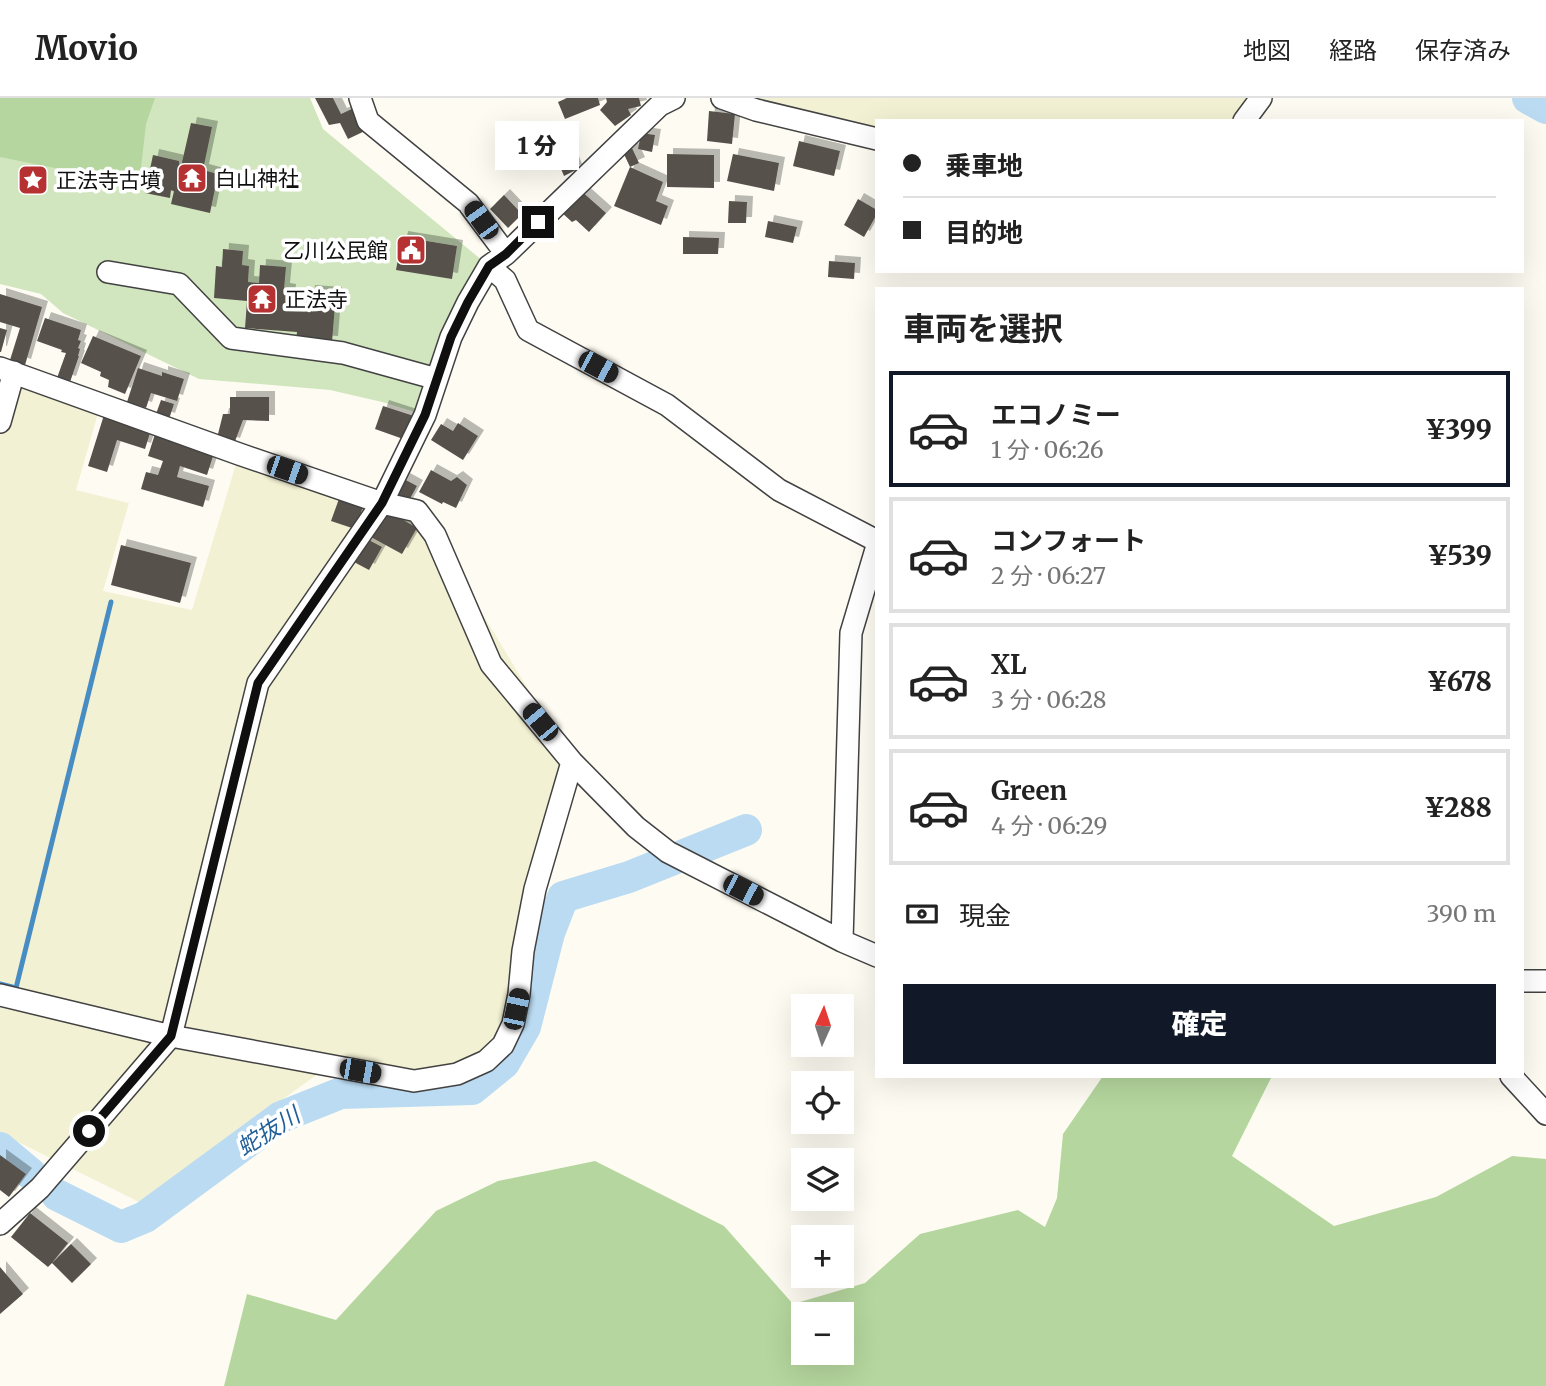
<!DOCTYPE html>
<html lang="ja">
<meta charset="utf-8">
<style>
:root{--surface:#fff;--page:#f2f2f2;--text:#222;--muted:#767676;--line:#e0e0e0;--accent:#111827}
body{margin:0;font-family:Merriweather,"Noto Sans JP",serif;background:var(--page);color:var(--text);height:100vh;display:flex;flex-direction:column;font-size:26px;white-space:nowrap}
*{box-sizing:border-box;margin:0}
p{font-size:23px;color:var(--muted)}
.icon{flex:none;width:38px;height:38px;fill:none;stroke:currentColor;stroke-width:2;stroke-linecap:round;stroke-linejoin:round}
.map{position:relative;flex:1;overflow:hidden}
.sheet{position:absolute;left:875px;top:189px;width:649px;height:791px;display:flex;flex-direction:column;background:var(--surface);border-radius:0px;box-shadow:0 7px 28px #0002}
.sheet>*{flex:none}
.guide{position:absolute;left:875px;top:21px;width:649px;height:154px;border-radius:0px;box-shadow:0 7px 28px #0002;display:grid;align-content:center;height:154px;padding:0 28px;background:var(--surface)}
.needle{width:46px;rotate:3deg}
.tools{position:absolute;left:791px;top:896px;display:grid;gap:14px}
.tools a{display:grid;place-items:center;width:63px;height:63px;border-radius:0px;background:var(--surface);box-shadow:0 7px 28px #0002;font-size:35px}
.end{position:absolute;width:32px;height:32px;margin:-16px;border:9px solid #0f0f0f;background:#fff;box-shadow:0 0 0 4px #fff}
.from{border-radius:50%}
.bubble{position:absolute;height:49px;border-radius:0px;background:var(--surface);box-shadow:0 7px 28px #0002;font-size:23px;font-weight:800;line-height:49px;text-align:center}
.car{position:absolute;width:21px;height:42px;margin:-21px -10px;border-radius:9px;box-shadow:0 0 5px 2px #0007;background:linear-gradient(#222 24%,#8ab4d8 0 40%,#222 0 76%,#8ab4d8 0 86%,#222 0)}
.guide b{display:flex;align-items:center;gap:24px;height:66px;font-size:26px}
.guide b+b{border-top:2px solid var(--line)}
.guide i{width:18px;height:18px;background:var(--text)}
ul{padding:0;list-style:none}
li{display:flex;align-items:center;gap:21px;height:116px;margin:0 14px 10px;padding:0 14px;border:4px solid var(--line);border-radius:0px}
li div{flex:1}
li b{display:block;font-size:26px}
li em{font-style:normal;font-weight:800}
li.on{border-color:var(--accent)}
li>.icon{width:63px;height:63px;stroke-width:1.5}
h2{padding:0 28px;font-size:32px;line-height:84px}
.pay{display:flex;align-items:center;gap:18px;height:77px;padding:0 28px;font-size:26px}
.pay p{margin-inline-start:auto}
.button{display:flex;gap:14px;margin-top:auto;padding:14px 28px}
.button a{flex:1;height:80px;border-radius:0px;background:var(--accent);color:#fff;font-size:28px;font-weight:800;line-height:80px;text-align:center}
header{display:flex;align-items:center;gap:42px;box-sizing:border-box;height:98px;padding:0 35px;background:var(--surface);border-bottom:2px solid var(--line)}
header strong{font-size:33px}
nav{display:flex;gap:38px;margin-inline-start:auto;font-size:24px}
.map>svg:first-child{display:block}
.farmland{fill:#f3f1d3}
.green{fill:#d1e6be}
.forest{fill:#b5d69e;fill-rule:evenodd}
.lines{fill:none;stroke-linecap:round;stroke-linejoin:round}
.stream{stroke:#478dc3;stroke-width:5}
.river{stroke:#badbf2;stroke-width:32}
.building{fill:#57514c;filter:url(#shadow)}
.minor-casing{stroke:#424242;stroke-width:24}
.minor{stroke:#fff;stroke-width:21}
.route{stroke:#0f0f0f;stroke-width:9}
.labels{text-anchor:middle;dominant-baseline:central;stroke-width:7;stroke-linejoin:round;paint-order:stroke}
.poi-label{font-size:21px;fill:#0f0f0f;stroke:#fff;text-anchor:start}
.water-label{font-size:23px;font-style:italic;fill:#215f98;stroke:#fff}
</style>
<header>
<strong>Movio</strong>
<nav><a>地図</a><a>経路</a><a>保存済み</a></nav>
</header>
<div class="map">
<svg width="1546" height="1288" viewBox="0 0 1546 1288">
<defs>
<filter id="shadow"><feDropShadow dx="6" dy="-6" stdDeviation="0" flood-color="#0004"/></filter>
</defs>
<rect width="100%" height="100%" fill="#fefcf2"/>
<path class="farmland" d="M 722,0 L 1262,0 L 1246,23 L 877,23 L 877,41 Z
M 14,274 L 101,305 L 76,392 L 129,405 L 103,493 L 192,512 L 239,356 L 417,413 L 435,437 L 572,664 L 513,926 L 457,976 L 339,961 L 139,1104 L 0,1035 L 0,324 Z"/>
<path class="green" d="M 0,0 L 310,0 L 323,31 L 489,168 L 425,317 L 382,304 L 330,292 L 199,281 L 63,215 L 41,196 L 0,186 Z"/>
<path class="forest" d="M 0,0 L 155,0 L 146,26 L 139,87 L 0,59 Z
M 1103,978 L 1272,978 L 1232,1058 L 1334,1128 L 1436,1099 L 1512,1058 L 1546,1061 L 1546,1288 L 224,1288 L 247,1196 L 336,1222 L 436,1113 L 498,1083 L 595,1063 L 724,1128 L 793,1206 L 865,1185 L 920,1136 L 1018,1112 L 1045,1129 L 1057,1100 L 1063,1036 ZM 803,1216 L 842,1216 L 842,1255 L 803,1255 Z"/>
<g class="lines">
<path class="stream" d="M 0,886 L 16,890 L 111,504"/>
<path class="river" d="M 1528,0 L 1546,10
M 0,1050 L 31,1076
M 57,1097 L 121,1129 L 145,1119 L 281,1019 L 341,995 L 472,991 L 504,965 L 525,929 L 549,835 L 563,799 L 629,779 L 746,732"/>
</g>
<path class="building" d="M 315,0 L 333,0 L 341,16 L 356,9 L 367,32 L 348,41 L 340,25 L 329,27 Z
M 567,0 L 598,0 L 600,7 L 565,21 L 558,4 Z
M 606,0 L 639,0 L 641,8 L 628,11 L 631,17 L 615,28 L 600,12 L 607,4 Z
M 709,13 L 735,16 L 732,46 L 707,43 Z
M 191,25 L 212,29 L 203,72 L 218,76 L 210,115 L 171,106 L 174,93 L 171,92 L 170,100 L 145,95 L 153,57 L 179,63 L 180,73 Z
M 641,35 L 655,37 L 652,54 L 638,51 Z
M 799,43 L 840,53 L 834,78 L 793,68 Z
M 632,50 L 639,65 L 630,69 L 623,54 Z
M 570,56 L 576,72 L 564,78 L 557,61 Z
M 667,56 L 714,57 L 714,90 L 667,89 Z
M 733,56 L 779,65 L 774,93 L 727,83 Z
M 630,69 L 663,84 L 656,103 L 668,108 L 661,127 L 614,108 Z
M 579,91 L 606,115 L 589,134 L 576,122 L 572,124 L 560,113 Z
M 504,97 L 522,116 L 508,130 L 490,111 Z
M 858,101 L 877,112 L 877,116 L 864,139 L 844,127 Z
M 729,103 L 747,104 L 746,125 L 728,125 Z
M 768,123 L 797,129 L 793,145 L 765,139 Z
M 402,139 L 457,148 L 452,181 L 396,172 Z
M 683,139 L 719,140 L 718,156 L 683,156 Z
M 223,151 L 243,153 L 242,167 L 249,168 L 248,184 L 259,185 L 260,167 L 286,169 L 284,191 L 290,192 L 288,213 L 307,214 L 309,193 L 336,195 L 332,244 L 296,242 L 297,234 L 245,230 L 247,203 L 214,200 L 216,168 L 222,169 Z
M 829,163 L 855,165 L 854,181 L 828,179 Z
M 0,196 L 42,209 L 25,267 L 10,262 L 20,230 L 0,224 Z
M 45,220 L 81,232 L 78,242 L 81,243 L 78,250 L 80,251 L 78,258 L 79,258 L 70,284 L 57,280 L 66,255 L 61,254 L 62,252 L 37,243 Z
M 0,230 L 7,232 L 1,254 L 0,254 Z
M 93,238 L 141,258 L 125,296 L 108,289 L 109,282 L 100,278 L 101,274 L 81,265 Z
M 138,270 L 162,278 L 162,274 L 184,281 L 177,303 L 151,295 L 146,310 L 127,304 Z
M 230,299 L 269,299 L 269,323 L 243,322 L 234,346 L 217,340 L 223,316 L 230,316 Z
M 161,302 L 174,306 L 169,321 L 156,316 Z
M 383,308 L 414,318 L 406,342 L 375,331 Z
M 104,317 L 151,332 L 145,351 L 117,342 L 107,374 L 88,368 Z
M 458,325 L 478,338 L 463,362 L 431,342 L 441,326 L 453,333 Z
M 155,336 L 214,355 L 207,377 L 180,368 L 177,379 L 209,388 L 203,409 L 141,391 L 146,374 L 158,377 L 163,363 L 148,358 Z
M 431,372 L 451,383 L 457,379 L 467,387 L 456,410 L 443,404 L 442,406 L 419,394 Z
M 404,381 L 417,388 L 407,406 L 395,399 Z
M 340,398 L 364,406 L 355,431 L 331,423 Z
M 385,411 L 417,430 L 402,456 L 369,438 Z
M 367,441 L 382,449 L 369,472 L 354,464 Z
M 121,447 L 191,465 L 180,505 L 111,487 Z
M 0,1057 L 26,1076 L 9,1099 L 0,1092 Z
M 30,1115 L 68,1145 L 52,1165 L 71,1146 L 91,1166 L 72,1185 L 52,1165 L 48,1169 L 11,1139 Z
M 0,1169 L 23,1196 L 0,1216 Z"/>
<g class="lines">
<g class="minor-casing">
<path id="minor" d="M 360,0 L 368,23 L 468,105 L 506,156
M 722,0 L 756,12 L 877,41
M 1244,23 L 1261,0
M 489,168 L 505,182 L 528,232 L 667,307 L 779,392 L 877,443
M 108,174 L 179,186 L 231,240 L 343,255 L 437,281
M 0,270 L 239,356 L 382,405 L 417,413 L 435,437 L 491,566 L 572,664 L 636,729 L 668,754 L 842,843 L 877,858
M 0,324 L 14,274
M 842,843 L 851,535 L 877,448
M 1522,883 L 1546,883
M 0,897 L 171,938 L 414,983 L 457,976 L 486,963 L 503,947 L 513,926 L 519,896 L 523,853 L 535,791 L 572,664
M 1511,978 L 1546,1016
M 0,1126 L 40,1090 L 171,938 L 258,585 L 382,405 L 425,317 L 451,239 L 468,204 L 489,168 L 506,156 L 660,7 L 674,0"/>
</g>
<use href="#minor" class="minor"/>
</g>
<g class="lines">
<path class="route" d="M 89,1033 L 171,938 L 258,585 L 382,405 L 425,317 L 451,239 L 468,204 L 489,168 L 506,156 L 538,124"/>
</g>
<defs>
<g id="temple-square" transform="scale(1.575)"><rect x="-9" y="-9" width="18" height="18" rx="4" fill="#b53132" stroke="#fff"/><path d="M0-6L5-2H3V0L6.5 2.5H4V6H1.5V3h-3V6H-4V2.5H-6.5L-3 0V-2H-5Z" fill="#fff"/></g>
<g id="sight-square" transform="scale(1.575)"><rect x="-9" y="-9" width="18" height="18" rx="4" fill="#b53132" stroke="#fff"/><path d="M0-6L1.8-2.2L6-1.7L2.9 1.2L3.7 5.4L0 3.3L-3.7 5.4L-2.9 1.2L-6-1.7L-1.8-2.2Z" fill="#fff"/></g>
<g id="civic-square" transform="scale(1.575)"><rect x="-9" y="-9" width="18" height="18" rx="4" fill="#b53132" stroke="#fff"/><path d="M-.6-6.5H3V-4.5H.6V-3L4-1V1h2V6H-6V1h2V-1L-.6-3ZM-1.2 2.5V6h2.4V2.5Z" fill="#fff"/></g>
</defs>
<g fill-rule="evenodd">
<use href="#temple-square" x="192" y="80"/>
<use href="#sight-square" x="33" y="82"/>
<use href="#civic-square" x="411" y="152"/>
<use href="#temple-square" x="262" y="201"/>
</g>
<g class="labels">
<g class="poi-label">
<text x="215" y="80">白山神社</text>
<text x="56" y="82">正法寺古墳</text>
<text x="388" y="152" text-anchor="end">乙川公民館</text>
<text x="285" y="201">正法寺</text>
</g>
<g class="water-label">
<text transform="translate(268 1033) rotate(-32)">蛇抜川</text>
</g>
</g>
</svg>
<div class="tools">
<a><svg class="needle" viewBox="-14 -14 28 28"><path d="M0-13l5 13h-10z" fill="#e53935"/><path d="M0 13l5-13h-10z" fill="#767676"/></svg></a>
<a><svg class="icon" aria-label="locate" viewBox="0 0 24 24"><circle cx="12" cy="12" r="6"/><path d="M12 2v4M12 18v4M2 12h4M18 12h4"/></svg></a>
<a><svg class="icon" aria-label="layers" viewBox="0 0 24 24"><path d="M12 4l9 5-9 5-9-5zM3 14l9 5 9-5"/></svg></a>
<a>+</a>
<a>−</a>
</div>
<i class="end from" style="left:89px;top:1033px"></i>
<i class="end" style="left:538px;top:124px"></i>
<div class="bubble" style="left:495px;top:23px;width:84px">1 分</div>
<i class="car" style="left:481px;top:122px;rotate:324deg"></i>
<i class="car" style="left:598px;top:269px;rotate:118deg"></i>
<i class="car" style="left:287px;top:372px;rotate:109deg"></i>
<i class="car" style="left:540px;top:624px;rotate:320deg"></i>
<i class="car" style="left:743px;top:792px;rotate:117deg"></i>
<i class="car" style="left:516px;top:911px;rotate:12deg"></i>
<i class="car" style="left:360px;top:973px;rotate:100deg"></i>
<div class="guide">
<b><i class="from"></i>乗車地</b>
<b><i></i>目的地</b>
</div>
<section class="sheet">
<h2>車両を選択</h2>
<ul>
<li class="on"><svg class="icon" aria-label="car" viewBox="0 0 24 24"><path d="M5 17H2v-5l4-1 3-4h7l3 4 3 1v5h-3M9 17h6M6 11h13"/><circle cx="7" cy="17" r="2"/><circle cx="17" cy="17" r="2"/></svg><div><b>エコノミー</b><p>1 分 · 06:26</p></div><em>¥399</em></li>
<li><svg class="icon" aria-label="car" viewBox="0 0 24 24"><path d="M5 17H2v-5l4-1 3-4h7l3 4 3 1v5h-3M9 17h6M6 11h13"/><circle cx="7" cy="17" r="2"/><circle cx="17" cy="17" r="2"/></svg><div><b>コンフォート</b><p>2 分 · 06:27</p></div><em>¥539</em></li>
<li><svg class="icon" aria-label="car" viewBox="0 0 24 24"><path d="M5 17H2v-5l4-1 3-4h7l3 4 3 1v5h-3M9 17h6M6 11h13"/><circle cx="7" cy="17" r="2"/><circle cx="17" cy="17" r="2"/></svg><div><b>XL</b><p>3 分 · 06:28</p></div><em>¥678</em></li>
<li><svg class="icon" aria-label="car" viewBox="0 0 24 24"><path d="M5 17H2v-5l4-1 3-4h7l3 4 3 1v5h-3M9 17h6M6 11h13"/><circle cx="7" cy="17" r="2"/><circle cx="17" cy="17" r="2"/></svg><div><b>Green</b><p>4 分 · 06:29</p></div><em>¥288</em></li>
</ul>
<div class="pay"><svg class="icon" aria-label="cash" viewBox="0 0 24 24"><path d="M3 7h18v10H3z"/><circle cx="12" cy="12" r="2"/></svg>現金<p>390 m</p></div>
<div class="button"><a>確定</a></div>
</section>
</div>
